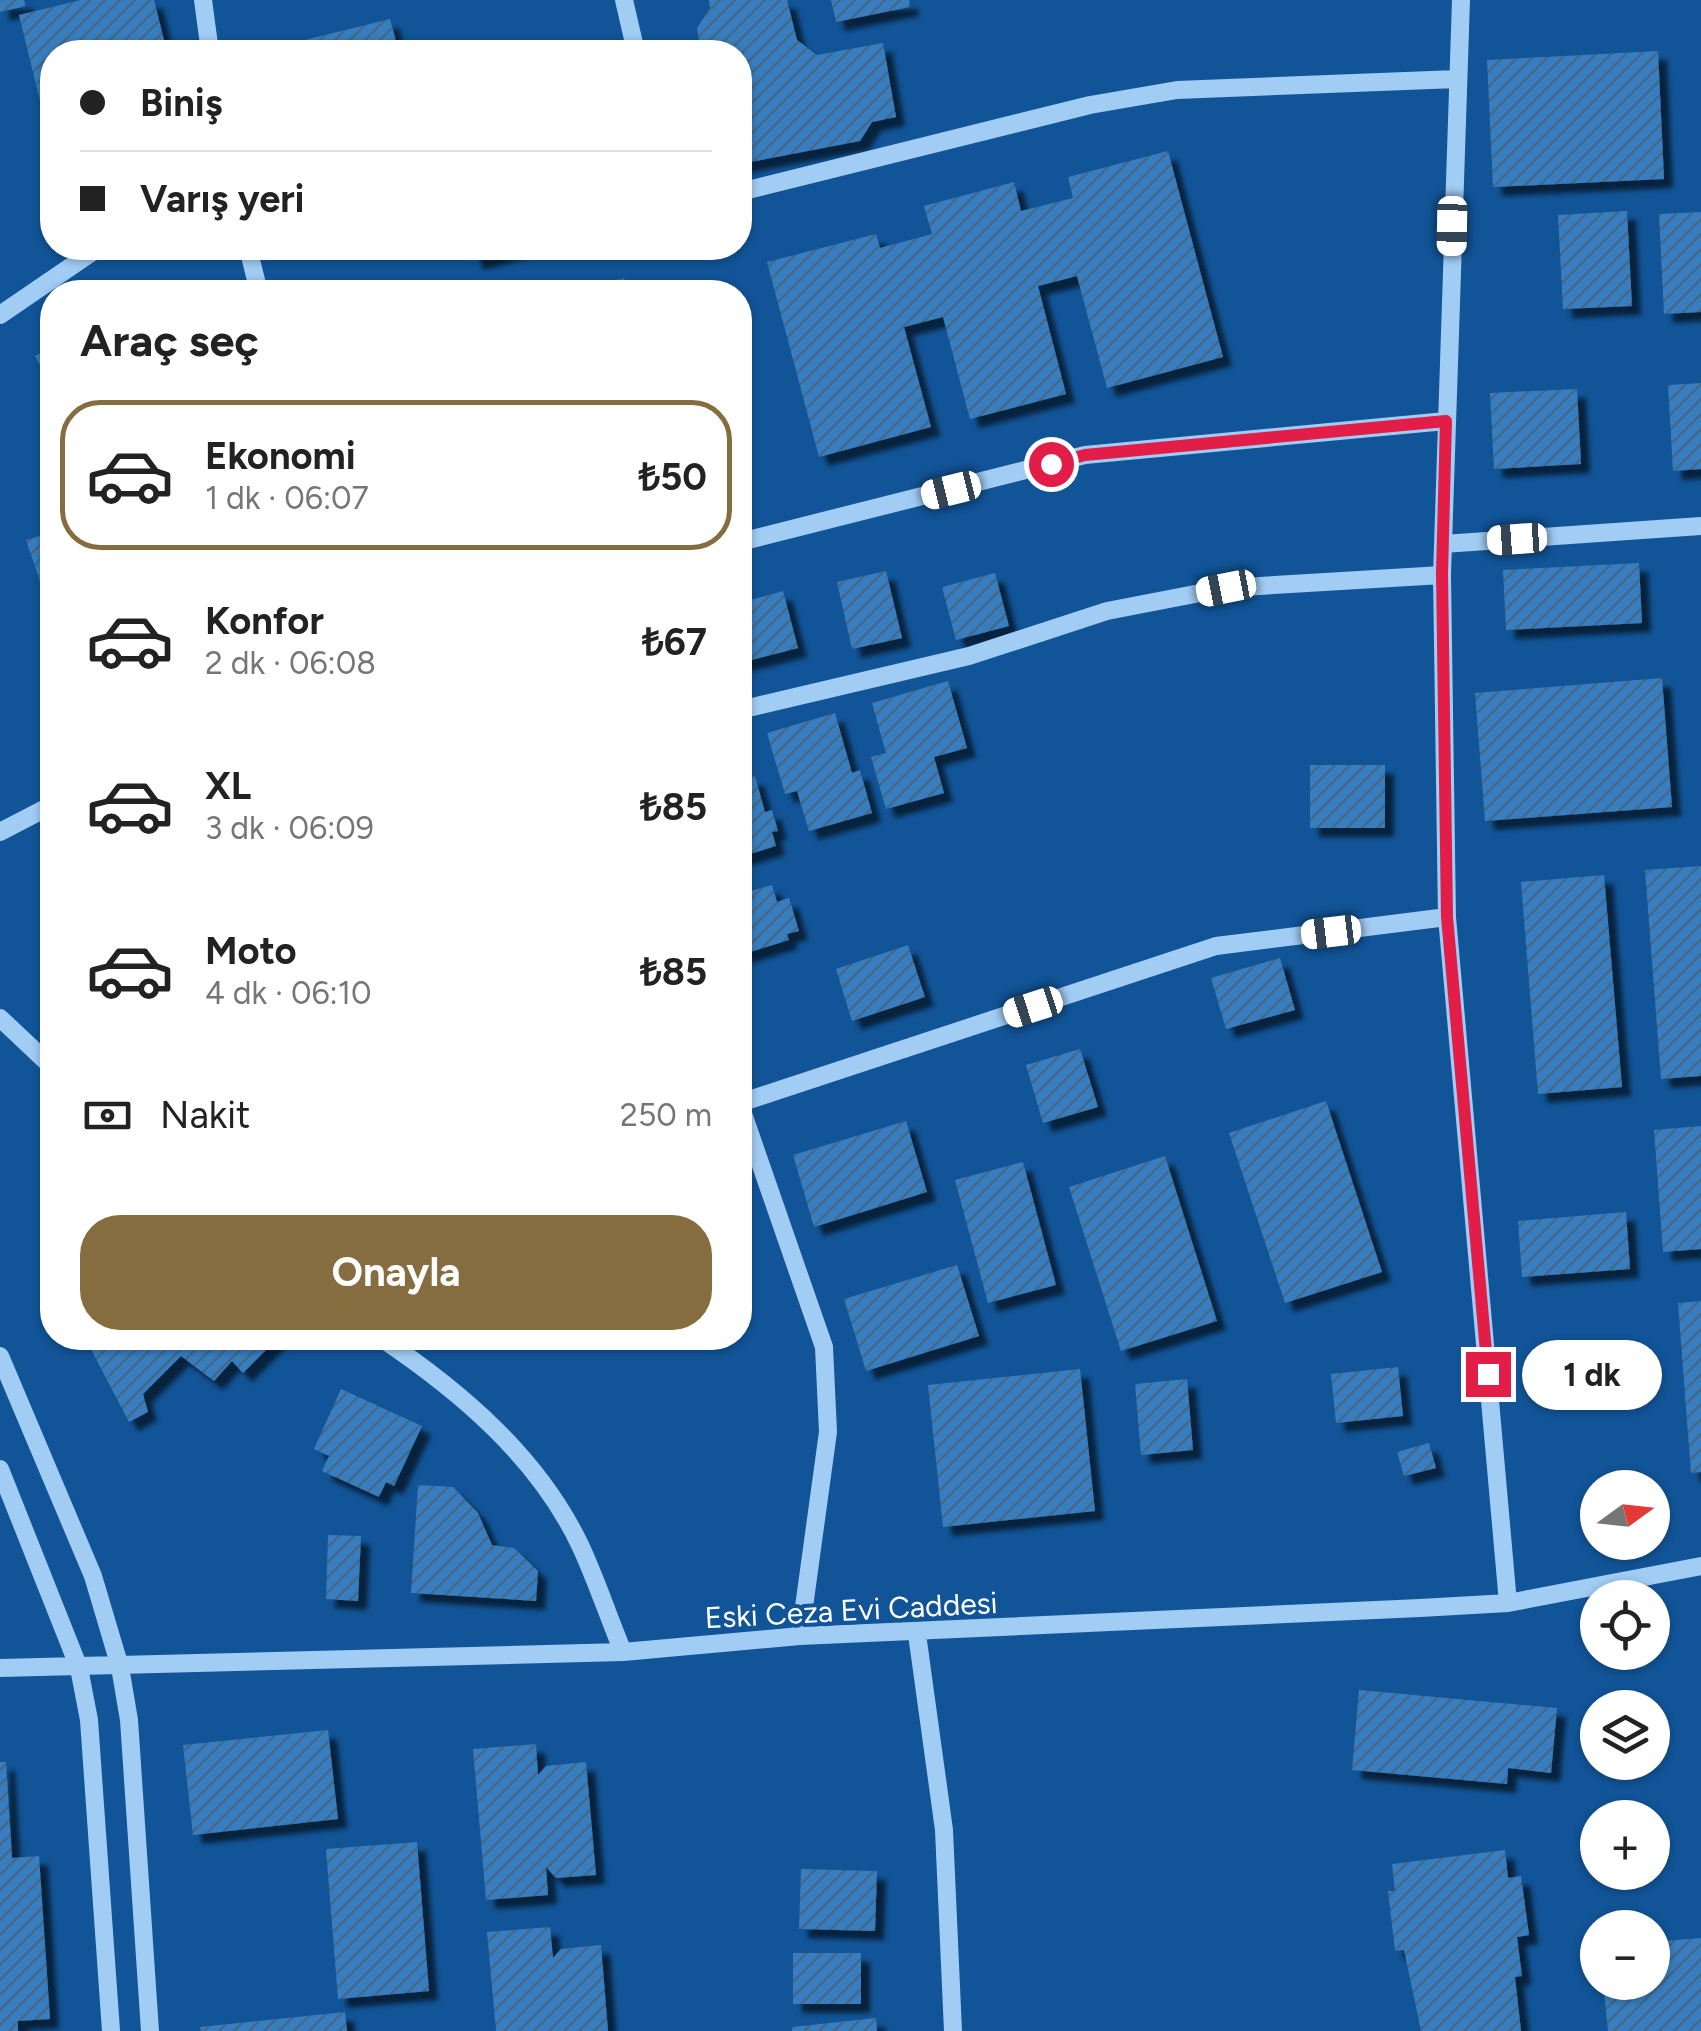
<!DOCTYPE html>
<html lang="tr">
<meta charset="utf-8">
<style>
:root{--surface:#fff;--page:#f2f2f2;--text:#222;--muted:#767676;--line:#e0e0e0;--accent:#856d40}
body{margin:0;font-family:Figtree,sans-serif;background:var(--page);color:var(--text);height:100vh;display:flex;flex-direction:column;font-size:38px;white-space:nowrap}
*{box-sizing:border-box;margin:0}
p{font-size:32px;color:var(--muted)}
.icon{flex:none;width:55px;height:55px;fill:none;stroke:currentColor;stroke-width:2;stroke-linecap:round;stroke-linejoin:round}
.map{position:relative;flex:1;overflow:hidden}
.sheet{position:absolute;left:40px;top:280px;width:712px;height:1070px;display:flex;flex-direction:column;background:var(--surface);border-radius:40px;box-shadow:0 2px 8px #0004}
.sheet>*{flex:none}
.hud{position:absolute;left:40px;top:40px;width:712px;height:220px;border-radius:40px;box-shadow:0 2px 8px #0004;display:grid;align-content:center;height:220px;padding:0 40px;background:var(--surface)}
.needle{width:65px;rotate:75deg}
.tools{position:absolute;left:1580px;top:1470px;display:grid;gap:20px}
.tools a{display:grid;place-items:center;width:90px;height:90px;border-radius:50%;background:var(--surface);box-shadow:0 2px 8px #0004;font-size:50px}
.end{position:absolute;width:45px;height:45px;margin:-22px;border:12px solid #e11d48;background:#fff;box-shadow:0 0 0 5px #fff}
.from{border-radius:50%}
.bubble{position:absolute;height:70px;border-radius:35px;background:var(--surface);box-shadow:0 2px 8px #0004;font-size:32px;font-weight:700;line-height:70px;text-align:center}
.car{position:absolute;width:30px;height:60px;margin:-30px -15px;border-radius:12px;box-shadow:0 0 8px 2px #0007;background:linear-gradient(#fff 24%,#345 0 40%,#fff 0 76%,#345 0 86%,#fff 0)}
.hud b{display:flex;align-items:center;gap:35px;height:95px;font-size:38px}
.hud b+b{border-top:2px solid var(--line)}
.hud i{width:25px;height:25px;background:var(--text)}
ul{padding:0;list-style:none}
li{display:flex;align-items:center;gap:30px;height:150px;margin:0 20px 15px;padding:0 20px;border:5px solid transparent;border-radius:40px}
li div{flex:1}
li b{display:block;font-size:38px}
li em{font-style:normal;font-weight:700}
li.on{border-color:var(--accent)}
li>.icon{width:90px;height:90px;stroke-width:1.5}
h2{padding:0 40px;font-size:45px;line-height:120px}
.pay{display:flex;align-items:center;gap:25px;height:110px;padding:0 40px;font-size:38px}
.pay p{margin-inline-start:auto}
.cta{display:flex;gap:20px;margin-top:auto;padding:20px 40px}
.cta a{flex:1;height:115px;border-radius:40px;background:var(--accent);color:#fff;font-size:40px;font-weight:700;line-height:115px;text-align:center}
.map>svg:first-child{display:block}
.building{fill:url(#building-hatch);filter:url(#shadow)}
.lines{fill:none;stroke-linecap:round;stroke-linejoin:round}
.minor{stroke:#a1ccf4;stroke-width:18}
.route{stroke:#e11d48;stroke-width:12}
.labels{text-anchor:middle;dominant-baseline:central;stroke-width:8;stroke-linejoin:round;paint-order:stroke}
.street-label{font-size:30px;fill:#fff;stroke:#115497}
</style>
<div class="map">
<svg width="1701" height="2031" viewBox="0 0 1701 2031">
<defs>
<pattern id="building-hatch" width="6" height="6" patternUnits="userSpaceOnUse" patternTransform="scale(2.5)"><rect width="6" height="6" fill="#397ebf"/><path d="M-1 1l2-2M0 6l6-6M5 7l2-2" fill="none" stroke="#42688b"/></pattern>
<filter id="shadow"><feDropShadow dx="9" dy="9" stdDeviation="2.5" flood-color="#0009"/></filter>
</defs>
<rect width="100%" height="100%" fill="#115497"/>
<path class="building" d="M 0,0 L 24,0 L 26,6 L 0,12 Z
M 81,0 L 154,0 L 167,52 L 52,52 L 51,146 L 19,15 Z
M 709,0 L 787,0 L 797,40 L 817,55 L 883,43 L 896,117 L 872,122 L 860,141 L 740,164 L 740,52 L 701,52 L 697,28 L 710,8 Z
M 831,0 L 909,0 L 910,7 L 836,22 Z
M 390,19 L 399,52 L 260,52 L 260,51 Z
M 1658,51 L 1664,179 L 1493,187 L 1487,60 Z
M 1168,151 L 1223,357 L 1107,388 L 1077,276 L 1038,286 L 1066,394 L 970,419 L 943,317 L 904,327 L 931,427 L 819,457 L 767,262 L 876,234 L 880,248 L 932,234 L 924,206 L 1014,182 L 1021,211 L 1073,198 L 1068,177 Z
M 1627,211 L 1632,306 L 1563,309 L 1558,215 Z
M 1701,212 L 1701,312 L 1664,314 L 1659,214 Z
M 471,248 L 520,248 L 520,249 L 474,261 Z
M 624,278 L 627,292 L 572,292 L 572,291 Z
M 52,347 L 52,388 L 35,356 Z
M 1701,383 L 1701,469 L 1673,471 L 1668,385 Z
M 1577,389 L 1581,464 L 1494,469 L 1490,393 Z
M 52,532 L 52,617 L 26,540 Z
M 1639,563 L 1642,623 L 1506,630 L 1503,570 Z
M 886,571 L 902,638 L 852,649 L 837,582 Z
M 995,573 L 1009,626 L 956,640 L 942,587 Z
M 783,591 L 798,648 L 740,663 L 740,603 Z
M 1662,678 L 1672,807 L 1485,821 L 1475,693 Z
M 948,681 L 967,748 L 934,757 L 944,793 L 886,809 L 871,757 L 886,753 L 872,703 Z
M 835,713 L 852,773 L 860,770 L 872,813 L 809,831 L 797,791 L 785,794 L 767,733 Z
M 1310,765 L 1385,765 L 1385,828 L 1310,828 Z
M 755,776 L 765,812 L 772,810 L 778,831 L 772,832 L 776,846 L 740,857 L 740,780 Z
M 1701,866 L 1701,1076 L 1661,1079 L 1645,870 Z
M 1604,875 L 1622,1087 L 1538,1094 L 1521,882 Z
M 772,885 L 777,902 L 789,898 L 799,931 L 787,934 L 789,940 L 740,955 L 740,894 Z
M 908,945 L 925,997 L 852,1021 L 836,969 Z
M 1280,958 L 1295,1010 L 1226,1029 L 1211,978 Z
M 1080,1049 L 1098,1107 L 1043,1123 L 1026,1065 Z
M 1326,1101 L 1382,1272 L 1285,1303 L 1229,1133 Z
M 906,1121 L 927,1192 L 814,1227 L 793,1155 Z
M 1701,1126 L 1701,1249 L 1663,1252 L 1654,1130 Z
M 1165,1156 L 1217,1321 L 1121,1351 L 1069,1187 Z
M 1023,1162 L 1056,1285 L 988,1303 L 955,1180 Z
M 1626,1212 L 1630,1269 L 1522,1277 L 1518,1221 Z
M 957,1265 L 979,1336 L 866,1371 L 844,1299 Z
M 1701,1301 L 1701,1472 L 1691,1473 L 1678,1303 Z
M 85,1338 L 278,1338 L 243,1373 L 232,1361 L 214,1381 L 181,1356 L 143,1394 L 148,1412 L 129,1422 Z
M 1398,1367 L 1403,1416 L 1336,1423 L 1331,1374 Z
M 1080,1369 L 1095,1511 L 943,1527 L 928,1385 Z
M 1187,1379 L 1193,1450 L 1141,1455 L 1135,1384 Z
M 341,1389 L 422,1426 L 394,1486 L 386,1482 L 379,1497 L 322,1471 L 329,1456 L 314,1449 Z
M 1429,1443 L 1436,1468 L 1404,1476 L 1397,1452 Z
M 418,1485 L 453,1487 L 478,1513 L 492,1545 L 514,1548 L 538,1571 L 536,1601 L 411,1593 Z
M 328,1535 L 361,1536 L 358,1601 L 326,1599 Z
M 1359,1690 L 1557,1708 L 1551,1773 L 1508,1768 L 1507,1784 L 1352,1770 Z
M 328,1730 L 338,1819 L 193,1835 L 183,1745 Z
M 536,1744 L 538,1775 L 546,1766 L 586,1762 L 596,1875 L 556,1878 L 546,1867 L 548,1895 L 486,1900 L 473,1749 Z
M 0,1762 L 6,1762 L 12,1858 L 39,1856 L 50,2019 L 18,2021 L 18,2031 L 0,2031 Z
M 417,1842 L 429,1991 L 338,1999 L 326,1849 Z
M 1505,1850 L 1508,1878 L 1521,1876 L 1529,1935 L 1517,1937 L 1522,1976 L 1515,1977 L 1521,2031 L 1421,2031 L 1404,1950 L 1395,1951 L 1388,1891 L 1395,1891 L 1392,1864 Z
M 801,1869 L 877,1871 L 875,1931 L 799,1929 Z
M 550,1927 L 553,1958 L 561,1949 L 601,1945 L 608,2031 L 496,2031 L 487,1932 Z
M 1701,1938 L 1701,2031 L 1608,2031 L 1603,1982 L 1652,1982 L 1652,1942 Z
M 793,1953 L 861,1953 L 861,2004 L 793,2004 Z
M 345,2012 L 347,2031 L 201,2031 L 200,2027 Z
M 876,2018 L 877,2031 L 792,2031 L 792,2027 Z"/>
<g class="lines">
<path class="minor" d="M 203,0 L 210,52
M 624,0 L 636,52
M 1461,0 L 1442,575 L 1447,917 L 1508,1603
M 740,192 L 1090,105 L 1177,90 L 1457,79
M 248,248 L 259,292
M 0,315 L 98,248
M 740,542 L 1085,455 L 1446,421
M 1443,544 L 1701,526
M 740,710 L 969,656 L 1107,611 L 1226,588 L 1442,575
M 0,832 L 52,805
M 0,1018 L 52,1067
M 740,1103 L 1216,946 L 1447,917
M 740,1105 L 824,1347 L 828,1432 L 800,1636
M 381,1338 C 460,1391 538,1457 580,1545 C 596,1579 608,1616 623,1652
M 0,1356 L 93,1576 L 120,1667 L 129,1720 L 150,2031
M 0,1469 L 79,1668 L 89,1720 L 111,2031
M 917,1634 L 944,1830 L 953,2031
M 0,1668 L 623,1652 L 800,1636 L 1420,1608 L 1508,1603 L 1701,1566"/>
</g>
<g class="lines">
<path class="route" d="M 1051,464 L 1085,455 L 1446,421 L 1442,574 L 1447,917 L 1488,1374"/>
</g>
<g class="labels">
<g class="street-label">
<text transform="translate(851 1610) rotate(-3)">Eski Ceza Evi Caddesi</text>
</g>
</g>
</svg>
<div class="tools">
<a><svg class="needle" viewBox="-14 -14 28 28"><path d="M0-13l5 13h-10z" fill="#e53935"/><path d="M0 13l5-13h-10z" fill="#767676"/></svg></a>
<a><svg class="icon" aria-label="locate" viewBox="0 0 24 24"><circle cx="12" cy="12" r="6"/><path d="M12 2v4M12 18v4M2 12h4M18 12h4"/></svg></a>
<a><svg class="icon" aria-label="layers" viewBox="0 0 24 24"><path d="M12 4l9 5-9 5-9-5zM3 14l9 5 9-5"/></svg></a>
<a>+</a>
<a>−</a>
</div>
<i class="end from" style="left:1051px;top:464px"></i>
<i class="end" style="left:1488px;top:1374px"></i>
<div class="bubble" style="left:1522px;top:1340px;width:140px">1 dk</div>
<i class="car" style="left:1452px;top:226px;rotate:181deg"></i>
<i class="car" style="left:951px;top:490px;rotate:256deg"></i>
<i class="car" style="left:1517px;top:539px;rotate:266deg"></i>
<i class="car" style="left:1226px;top:588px;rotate:259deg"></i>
<i class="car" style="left:1331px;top:932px;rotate:263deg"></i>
<i class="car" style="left:1033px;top:1007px;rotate:252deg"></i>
<div class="hud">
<b><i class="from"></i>Biniş</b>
<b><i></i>Varış yeri</b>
</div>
<section class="sheet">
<h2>Araç seç</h2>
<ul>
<li class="on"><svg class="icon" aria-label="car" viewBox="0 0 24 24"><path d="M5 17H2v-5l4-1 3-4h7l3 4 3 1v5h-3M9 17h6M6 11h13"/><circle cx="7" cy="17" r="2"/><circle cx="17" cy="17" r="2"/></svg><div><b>Ekonomi</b><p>1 dk · 06:07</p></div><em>₺50</em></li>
<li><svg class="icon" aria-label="car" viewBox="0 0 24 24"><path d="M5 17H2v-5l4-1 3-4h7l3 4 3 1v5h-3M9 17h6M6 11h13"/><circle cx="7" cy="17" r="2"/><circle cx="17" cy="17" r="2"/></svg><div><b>Konfor</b><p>2 dk · 06:08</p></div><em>₺67</em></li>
<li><svg class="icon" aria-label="car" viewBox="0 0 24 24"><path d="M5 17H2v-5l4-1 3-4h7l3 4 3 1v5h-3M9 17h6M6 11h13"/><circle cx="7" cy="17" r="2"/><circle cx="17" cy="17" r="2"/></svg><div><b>XL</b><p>3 dk · 06:09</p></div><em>₺85</em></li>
<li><svg class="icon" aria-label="car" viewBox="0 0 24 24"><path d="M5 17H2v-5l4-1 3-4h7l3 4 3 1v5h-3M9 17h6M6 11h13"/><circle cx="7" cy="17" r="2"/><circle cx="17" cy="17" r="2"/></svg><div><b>Moto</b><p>4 dk · 06:10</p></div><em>₺85</em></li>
</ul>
<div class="pay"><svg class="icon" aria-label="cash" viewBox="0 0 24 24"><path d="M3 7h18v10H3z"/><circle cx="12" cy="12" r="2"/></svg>Nakit<p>250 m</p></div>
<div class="cta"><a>Onayla</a></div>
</section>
</div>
